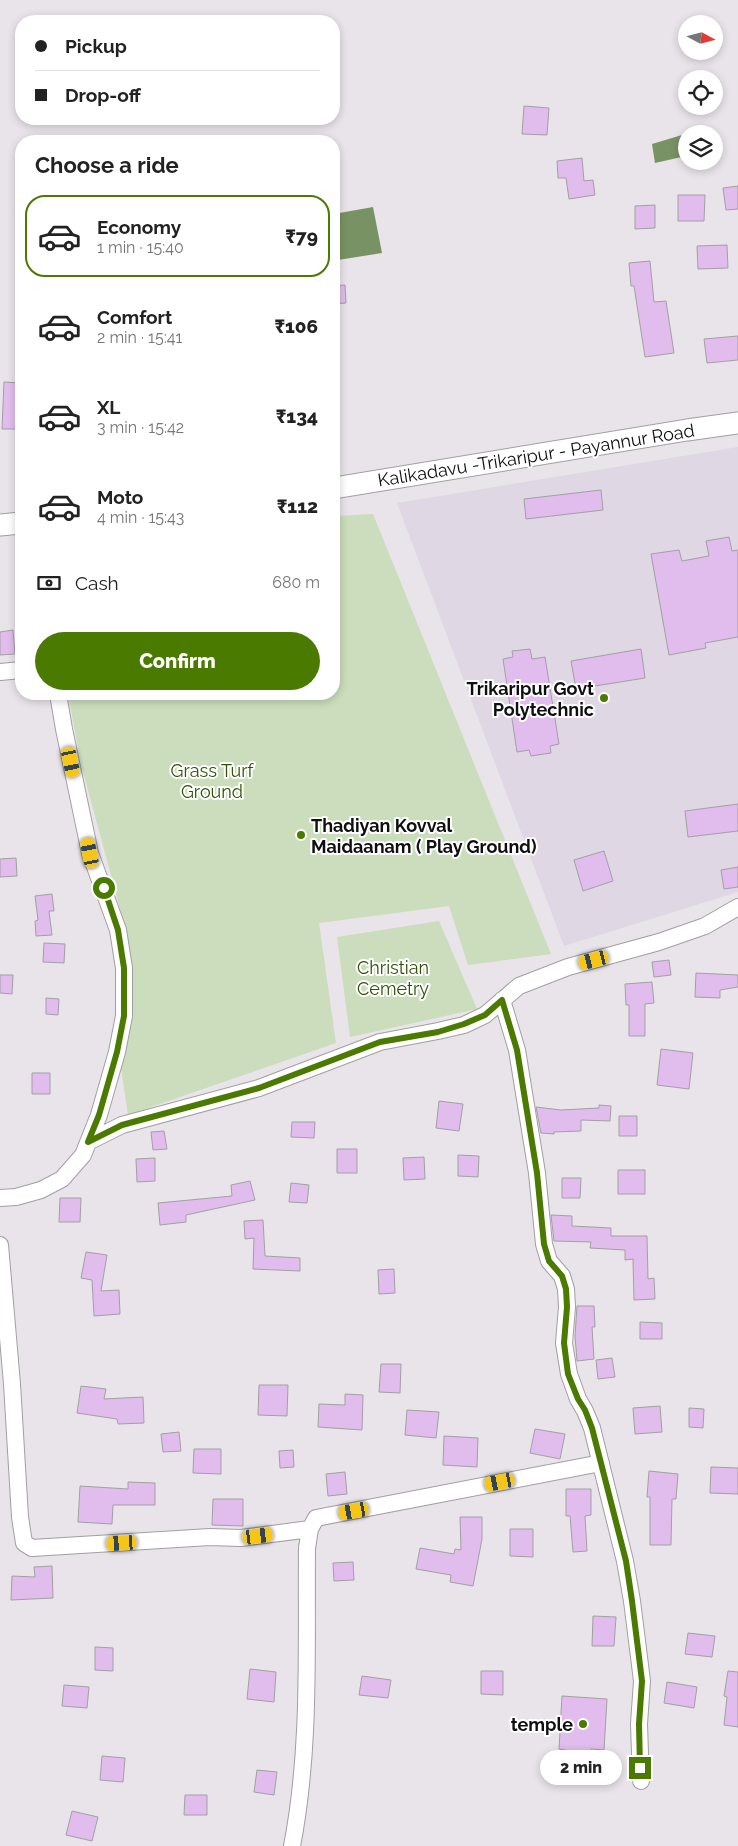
<!DOCTYPE html>
<meta charset="utf-8">
<style>
:root{--surface:#fff;--page:#f2f2f2;--text:#222;--muted:#767676;--line:#e0e0e0;--accent:#4b7a00}
body{margin:0;font-family:Raleway,sans-serif;background:var(--page);color:var(--text);height:100vh;display:flex;flex-direction:column;font-size:19px;white-space:nowrap}
*{box-sizing:border-box;margin:0}
p{font-size:16px;color:var(--muted)}
.icon{flex:none;width:28px;height:28px;fill:none;stroke:currentColor;stroke-width:2;stroke-linecap:round;stroke-linejoin:round}
.map{position:relative;flex:1;overflow:hidden}
.panel{position:absolute;left:15px;top:135px;width:325px;height:565px;display:flex;flex-direction:column;background:var(--surface);border-radius:20px;box-shadow:0 2px 8px #0003}
.panel>*{flex:none}
.guide{position:absolute;left:15px;top:15px;width:325px;height:110px;border-radius:20px;box-shadow:0 2px 8px #0003;display:grid;align-content:center;height:110px;padding:0 20px;background:var(--surface)}
.needle{width:32px;rotate:97deg}
.tools{position:absolute;left:678px;top:15px;display:grid;gap:10px}
.tools a{display:grid;place-items:center;width:45px;height:45px;border-radius:50%;background:var(--surface);box-shadow:0 2px 8px #0003;font-size:25px}
.end{position:absolute;width:22px;height:22px;margin:-11px;border:6px solid #4b7a00;background:#fff;box-shadow:0 0 0 2px #fff}
.from{border-radius:50%}
.bubble{position:absolute;height:35px;border-radius:18px;background:var(--surface);box-shadow:0 2px 8px #0003;font-size:16px;font-weight:800;line-height:35px;text-align:center}
.car{position:absolute;width:15px;height:30px;margin:-15px -8px;border-radius:6px;box-shadow:0 0 4px 1px #0007;background:linear-gradient(#f5c518 24%,#345 0 40%,#f5c518 0 76%,#345 0 86%,#f5c518 0)}
.guide b{display:flex;align-items:center;gap:18px;height:48px;font-size:19px}
.guide b+b{border-top:1px solid var(--line)}
.guide i{width:12px;height:12px;background:var(--text)}
ul{padding:0;list-style:none}
li{display:flex;align-items:center;gap:15px;height:82px;margin:0 10px 8px;padding:0 10px;border:2px solid transparent;border-radius:20px}
li div{flex:1}
li b{display:block;font-size:19px}
li em{font-style:normal;font-weight:800}
li.on{border-color:var(--accent)}
li>.icon{width:45px;height:45px;stroke-width:1.5}
h2{padding:0 20px;font-size:22px;line-height:60px}
.pay{display:flex;align-items:center;gap:12px;height:55px;padding:0 20px;font-size:19px}
.pay p{margin-inline-start:auto}
.action{display:flex;gap:10px;margin-top:auto;padding:10px 20px}
.action a{flex:1;height:58px;border-radius:30px;background:var(--accent);color:#fff;font-size:20px;font-weight:800;line-height:58px;text-align:center}
.map>svg:first-child{display:block}
.built{fill:#dfd7e3}
.green{fill:#cbddbc}
.water{fill:#799263}
.building{fill:#e0bded;stroke:#a39fa4}
.lines{fill:none;stroke-linecap:round;stroke-linejoin:round}
.minor-casing{stroke:#a29fa3;stroke-width:18}
.major-casing{stroke:#a29fa3;stroke-width:23}
.minor{stroke:#fff;stroke-width:16}
.major{stroke:#fff;stroke-width:21}
.route{stroke:#4b7a00;stroke-width:6}
.poi-dot{fill:#4b7a00;stroke:#fff;stroke-width:2}
.labels{text-anchor:middle;dominant-baseline:central;stroke-width:4;stroke-linejoin:round;paint-order:stroke}
.street-label{font-size:18px;fill:#0f0e10;stroke:#fff}
.poi-label{font-size:18px;font-weight:bold;fill:#0f0e10;stroke:#fff;text-anchor:end}
.park-label{font-size:18px;fill:#305004;stroke:#fff}
</style>
<div class="map">
<svg width="738" height="1846" viewBox="0 0 738 1846">
<rect width="100%" height="100%" fill="#e8e4e9"/>
<path class="built" d="M 738,447 L 738,892 L 564,946 L 397,503 Z"/>
<path class="green" d="M 373,514 L 551,954 L 468,965 L 449,906 L 319,923 L 336,1043 L 128,1115 L 120,1061 L 132,994 L 123,920 L 81,764 L 68,694 L 334,694 L 334,516 Z
M 439,921 L 477,1009 L 350,1037 L 337,937 Z"/>
<path class="water" d="M 682,135 L 686,156 L 655,163 L 652,144 Z
M 373,207 L 382,253 L 338,260 L 334,243 L 334,214 Z"/>
<path class="building" d="M 524,106 L 549,108 L 547,135 L 522,134 Z
M 582,158 L 584,181 L 593,180 L 595,195 L 569,199 L 566,178 L 558,178 L 557,161 Z
M 738,186 L 738,209 L 726,210 L 723,188 Z
M 678,195 L 705,195 L 704,221 L 678,221 Z
M 655,205 L 655,228 L 635,229 L 635,206 Z
M 727,245 L 728,268 L 698,269 L 697,246 Z
M 650,261 L 654,302 L 666,301 L 674,353 L 645,357 L 634,286 L 631,286 L 629,263 Z
M 345,285 L 346,303 L 334,304 L 334,286 Z
M 738,336 L 738,360 L 707,363 L 704,339 Z
M 4,382 L 21,383 L 21,429 L 2,429 Z
M 601,490 L 603,510 L 526,519 L 524,499 Z
M 729,537 L 732,551 L 738,550 L 738,637 L 705,643 L 706,648 L 669,655 L 651,554 L 679,550 L 682,561 L 709,556 L 706,541 Z
M 13,630 L 15,654 L 0,655 L 0,632 Z
M 530,649 L 532,659 L 545,657 L 559,744 L 550,746 L 551,753 L 531,756 L 529,750 L 517,752 L 503,659 L 513,657 L 512,651 Z
M 641,649 L 645,678 L 576,689 L 571,661 Z
M 738,804 L 738,831 L 688,837 L 685,811 Z
M 604,851 L 613,881 L 583,891 L 574,860 Z
M 16,858 L 17,876 L 0,877 L 0,859 Z
M 738,867 L 738,887 L 724,889 L 721,870 Z
M 52,894 L 54,911 L 49,911 L 52,935 L 36,936 L 35,921 L 38,920 L 35,896 Z
M 44,943 L 65,944 L 64,963 L 43,962 Z
M 669,960 L 671,975 L 654,977 L 652,962 Z
M 696,973 L 738,975 L 738,987 L 720,990 L 720,998 L 695,997 Z
M 0,975 L 13,975 L 12,994 L 0,993 Z
M 652,982 L 654,1003 L 645,1004 L 645,1036 L 629,1036 L 629,1005 L 626,1005 L 625,984 Z
M 46,998 L 59,999 L 58,1015 L 46,1014 Z
M 661,1049 L 693,1053 L 689,1089 L 657,1085 Z
M 32,1073 L 50,1073 L 50,1094 L 32,1094 Z
M 439,1101 L 463,1104 L 459,1131 L 436,1128 Z
M 599,1105 L 611,1106 L 610,1121 L 581,1120 L 581,1131 L 554,1132 L 554,1134 L 541,1133 L 536,1107 L 561,1110 L 599,1108 Z
M 619,1116 L 637,1116 L 637,1136 L 619,1136 Z
M 292,1122 L 315,1122 L 314,1138 L 291,1137 Z
M 164,1131 L 167,1149 L 153,1150 L 151,1132 Z
M 337,1149 L 357,1149 L 357,1173 L 337,1173 Z
M 458,1155 L 479,1156 L 478,1177 L 458,1176 Z
M 424,1157 L 425,1179 L 404,1180 L 403,1158 Z
M 155,1158 L 155,1181 L 137,1182 L 136,1159 Z
M 618,1170 L 645,1170 L 645,1194 L 618,1194 Z
M 562,1178 L 581,1178 L 580,1198 L 562,1198 Z
M 250,1181 L 255,1200 L 186,1215 L 186,1222 L 160,1225 L 158,1203 L 232,1196 L 231,1185 Z
M 291,1183 L 309,1185 L 307,1203 L 289,1202 Z
M 60,1198 L 81,1198 L 80,1222 L 59,1222 Z
M 551,1215 L 572,1216 L 572,1226 L 611,1228 L 611,1236 L 647,1236 L 648,1279 L 654,1278 L 655,1299 L 634,1300 L 633,1259 L 625,1260 L 625,1250 L 590,1248 L 591,1242 L 554,1241 Z
M 263,1220 L 265,1256 L 300,1258 L 300,1271 L 253,1269 L 254,1238 L 245,1239 L 244,1221 Z
M 86,1252 L 107,1255 L 101,1291 L 119,1290 L 120,1314 L 94,1316 L 92,1280 L 81,1278 Z
M 394,1269 L 395,1293 L 379,1294 L 378,1270 Z
M 577,1306 L 594,1306 L 595,1327 L 592,1327 L 594,1359 L 577,1361 L 575,1336 Z
M 640,1322 L 662,1323 L 662,1339 L 640,1339 Z
M 612,1358 L 615,1377 L 598,1379 L 596,1360 Z
M 381,1364 L 401,1364 L 400,1393 L 379,1392 Z
M 259,1385 L 288,1385 L 287,1416 L 258,1415 Z
M 81,1386 L 106,1389 L 104,1399 L 143,1397 L 144,1423 L 118,1424 L 117,1419 L 77,1413 Z
M 345,1394 L 363,1395 L 362,1430 L 318,1427 L 319,1404 L 345,1405 Z
M 660,1406 L 662,1432 L 635,1434 L 633,1408 Z
M 689,1408 L 704,1409 L 703,1428 L 689,1427 Z
M 407,1410 L 439,1412 L 436,1438 L 405,1435 Z
M 535,1429 L 565,1434 L 560,1459 L 530,1453 Z
M 179,1432 L 181,1451 L 163,1452 L 161,1434 Z
M 444,1436 L 478,1438 L 477,1467 L 443,1465 Z
M 194,1449 L 221,1449 L 221,1474 L 193,1473 Z
M 293,1450 L 294,1467 L 280,1468 L 279,1451 Z
M 711,1467 L 738,1468 L 738,1494 L 710,1493 Z
M 649,1471 L 678,1474 L 676,1499 L 672,1499 L 671,1545 L 650,1545 L 650,1497 L 647,1497 Z
M 345,1472 L 347,1494 L 328,1496 L 326,1474 Z
M 128,1482 L 155,1483 L 155,1505 L 113,1505 L 112,1524 L 78,1522 L 80,1486 L 128,1489 Z
M 566,1489 L 591,1489 L 591,1515 L 585,1516 L 587,1551 L 573,1552 L 570,1516 L 566,1516 Z
M 213,1499 L 243,1499 L 243,1526 L 212,1525 Z
M 460,1517 L 482,1517 L 482,1539 L 473,1586 L 450,1582 L 451,1575 L 416,1569 L 420,1548 L 454,1554 L 455,1549 L 461,1550 Z
M 510,1529 L 533,1529 L 533,1557 L 510,1556 Z
M 353,1562 L 354,1580 L 334,1581 L 333,1563 Z
M 52,1566 L 53,1598 L 11,1600 L 12,1576 L 35,1577 L 34,1567 Z
M 593,1616 L 616,1617 L 614,1646 L 592,1646 Z
M 688,1633 L 715,1636 L 712,1657 L 685,1654 Z
M 95,1647 L 113,1648 L 113,1671 L 95,1670 Z
M 250,1669 L 276,1672 L 274,1702 L 247,1699 Z
M 481,1671 L 503,1671 L 503,1695 L 481,1694 Z
M 728,1671 L 738,1672 L 738,1727 L 724,1725 L 727,1697 L 724,1696 Z
M 362,1676 L 391,1680 L 388,1698 L 359,1695 Z
M 667,1682 L 697,1687 L 694,1708 L 664,1703 Z
M 64,1685 L 89,1687 L 87,1708 L 62,1706 Z
M 562,1696 L 607,1699 L 604,1750 L 591,1749 L 590,1774 L 565,1772 L 566,1750 L 559,1749 Z
M 102,1756 L 125,1758 L 123,1782 L 100,1780 Z
M 257,1770 L 277,1772 L 274,1795 L 254,1792 Z
M 185,1795 L 207,1795 L 207,1815 L 184,1815 Z
M 72,1811 L 98,1817 L 92,1841 L 66,1835 Z"/>
<g class="lines">
<g class="minor-casing">
<path id="minor" d="M 0,672 L 21,670
M 502,1000 L 517,1050 L 537,1173 L 544,1244 L 549,1261 L 562,1276 L 566,1289 L 567,1307 L 564,1343 L 569,1374 L 578,1399 L 585,1411 L 592,1428 L 625,1561 L 632,1601 L 642,1681 L 639,1724 L 641,1781
M 88,1142 L 122,1125 L 259,1088 L 380,1042 L 438,1031 L 464,1025 L 485,1015 L 519,986 L 568,967 L 659,942 L 705,926 L 738,907
M 0,1198 L 16,1197 L 41,1190 L 62,1179 L 83,1155 L 99,1115 L 117,1052 L 124,1016 L 124,968 L 118,930 L 90,853 L 64,729 L 58,694
M 0,1245 L 12,1384 L 20,1517 L 24,1543 L 32,1548 L 210,1537 L 241,1538 L 310,1529
M 292,1846 C 311,1748 306,1647 307,1548 L 310,1529 L 316,1518 L 601,1463"/>
</g>
<g class="major-casing">
<path id="major" d="M 334,488 L 687,430 L 738,423
M 0,525 L 21,523"/>
</g>
<use href="#minor" class="minor"/>
<use href="#major" class="major"/>
</g>
<g class="lines">
<path class="route" d="M 104,888 L 118,930 L 124,968 L 124,1016 L 117,1052 L 99,1115 L 88,1142 L 122,1125 L 259,1088 L 380,1042 L 438,1032 L 464,1024 L 485,1015 L 502,1000 L 517,1050 L 537,1173 L 544,1244 L 549,1261 L 562,1276 L 566,1289 L 567,1307 L 564,1343 L 568,1374 L 578,1399 L 585,1410 L 592,1428 L 626,1561 L 632,1601 L 642,1681 L 639,1724 L 640,1768"/>
</g>
<g class="poi-dot">
<circle cx="604" cy="698" r="5"/>
<circle cx="301" cy="835" r="5"/>
<circle cx="583" cy="1724" r="5"/>
</g>
<g class="labels">
<g class="street-label">
<text transform="translate(536 455) rotate(-9)">Kalikadavu -Trikaripur - Payannur Road</text>
</g>
<g class="poi-label">
<text x="594" y="688">Trikaripur Govt<tspan x="594" dy="21">Polytechnic</tspan></text>
<text x="311" y="825" text-anchor="start">Thadiyan Kovval<tspan x="311" dy="21">Maidaanam ( Play Ground)</tspan></text>
<text x="573" y="1724">temple</text>
</g>
<g class="park-label">
<text x="212" y="770">Grass Turf<tspan x="212" dy="21">Ground</tspan></text>
<text x="393" y="967">Christian<tspan x="393" dy="21">Cemetry</tspan></text>
</g>
</g>
</svg>
<div class="tools">
<a><svg class="needle" viewBox="-14 -14 28 28"><path d="M0-13l5 13h-10z" fill="#e53935"/><path d="M0 13l5-13h-10z" fill="#767676"/></svg></a>
<a><svg class="icon" aria-label="locate" viewBox="0 0 24 24"><circle cx="12" cy="12" r="6"/><path d="M12 2v4M12 18v4M2 12h4M18 12h4"/></svg></a>
<a><svg class="icon" aria-label="layers" viewBox="0 0 24 24"><path d="M12 4l9 5-9 5-9-5zM3 14l9 5 9-5"/></svg></a>
</div>
<i class="end from" style="left:104px;top:888px"></i>
<i class="end" style="left:640px;top:1768px"></i>
<div class="bubble" style="left:540px;top:1750px;width:82px">2 min</div>
<i class="car" style="left:71px;top:762px;rotate:168deg"></i>
<i class="car" style="left:90px;top:853px;rotate:349deg"></i>
<i class="car" style="left:594px;top:960px;rotate:256deg"></i>
<i class="car" style="left:500px;top:1482px;rotate:259deg"></i>
<i class="car" style="left:354px;top:1511px;rotate:260deg"></i>
<i class="car" style="left:258px;top:1536px;rotate:83deg"></i>
<i class="car" style="left:122px;top:1543px;rotate:267deg"></i>
<div class="guide">
<b><i class="from"></i>Pickup</b>
<b><i></i>Drop-off</b>
</div>
<section class="panel">
<h2>Choose a ride</h2>
<ul>
<li class="on"><svg class="icon" aria-label="car" viewBox="0 0 24 24"><path d="M5 17H2v-5l4-1 3-4h7l3 4 3 1v5h-3M9 17h6M6 11h13"/><circle cx="7" cy="17" r="2"/><circle cx="17" cy="17" r="2"/></svg><div><b>Economy</b><p>1 min · 15:40</p></div><em>₹79</em></li>
<li><svg class="icon" aria-label="car" viewBox="0 0 24 24"><path d="M5 17H2v-5l4-1 3-4h7l3 4 3 1v5h-3M9 17h6M6 11h13"/><circle cx="7" cy="17" r="2"/><circle cx="17" cy="17" r="2"/></svg><div><b>Comfort</b><p>2 min · 15:41</p></div><em>₹106</em></li>
<li><svg class="icon" aria-label="car" viewBox="0 0 24 24"><path d="M5 17H2v-5l4-1 3-4h7l3 4 3 1v5h-3M9 17h6M6 11h13"/><circle cx="7" cy="17" r="2"/><circle cx="17" cy="17" r="2"/></svg><div><b>XL</b><p>3 min · 15:42</p></div><em>₹134</em></li>
<li><svg class="icon" aria-label="car" viewBox="0 0 24 24"><path d="M5 17H2v-5l4-1 3-4h7l3 4 3 1v5h-3M9 17h6M6 11h13"/><circle cx="7" cy="17" r="2"/><circle cx="17" cy="17" r="2"/></svg><div><b>Moto</b><p>4 min · 15:43</p></div><em>₹112</em></li>
</ul>
<div class="pay"><svg class="icon" aria-label="cash" viewBox="0 0 24 24"><path d="M3 7h18v10H3z"/><circle cx="12" cy="12" r="2"/></svg>Cash<p>680 m</p></div>
<div class="action"><a>Confirm</a></div>
</section>
</div>
